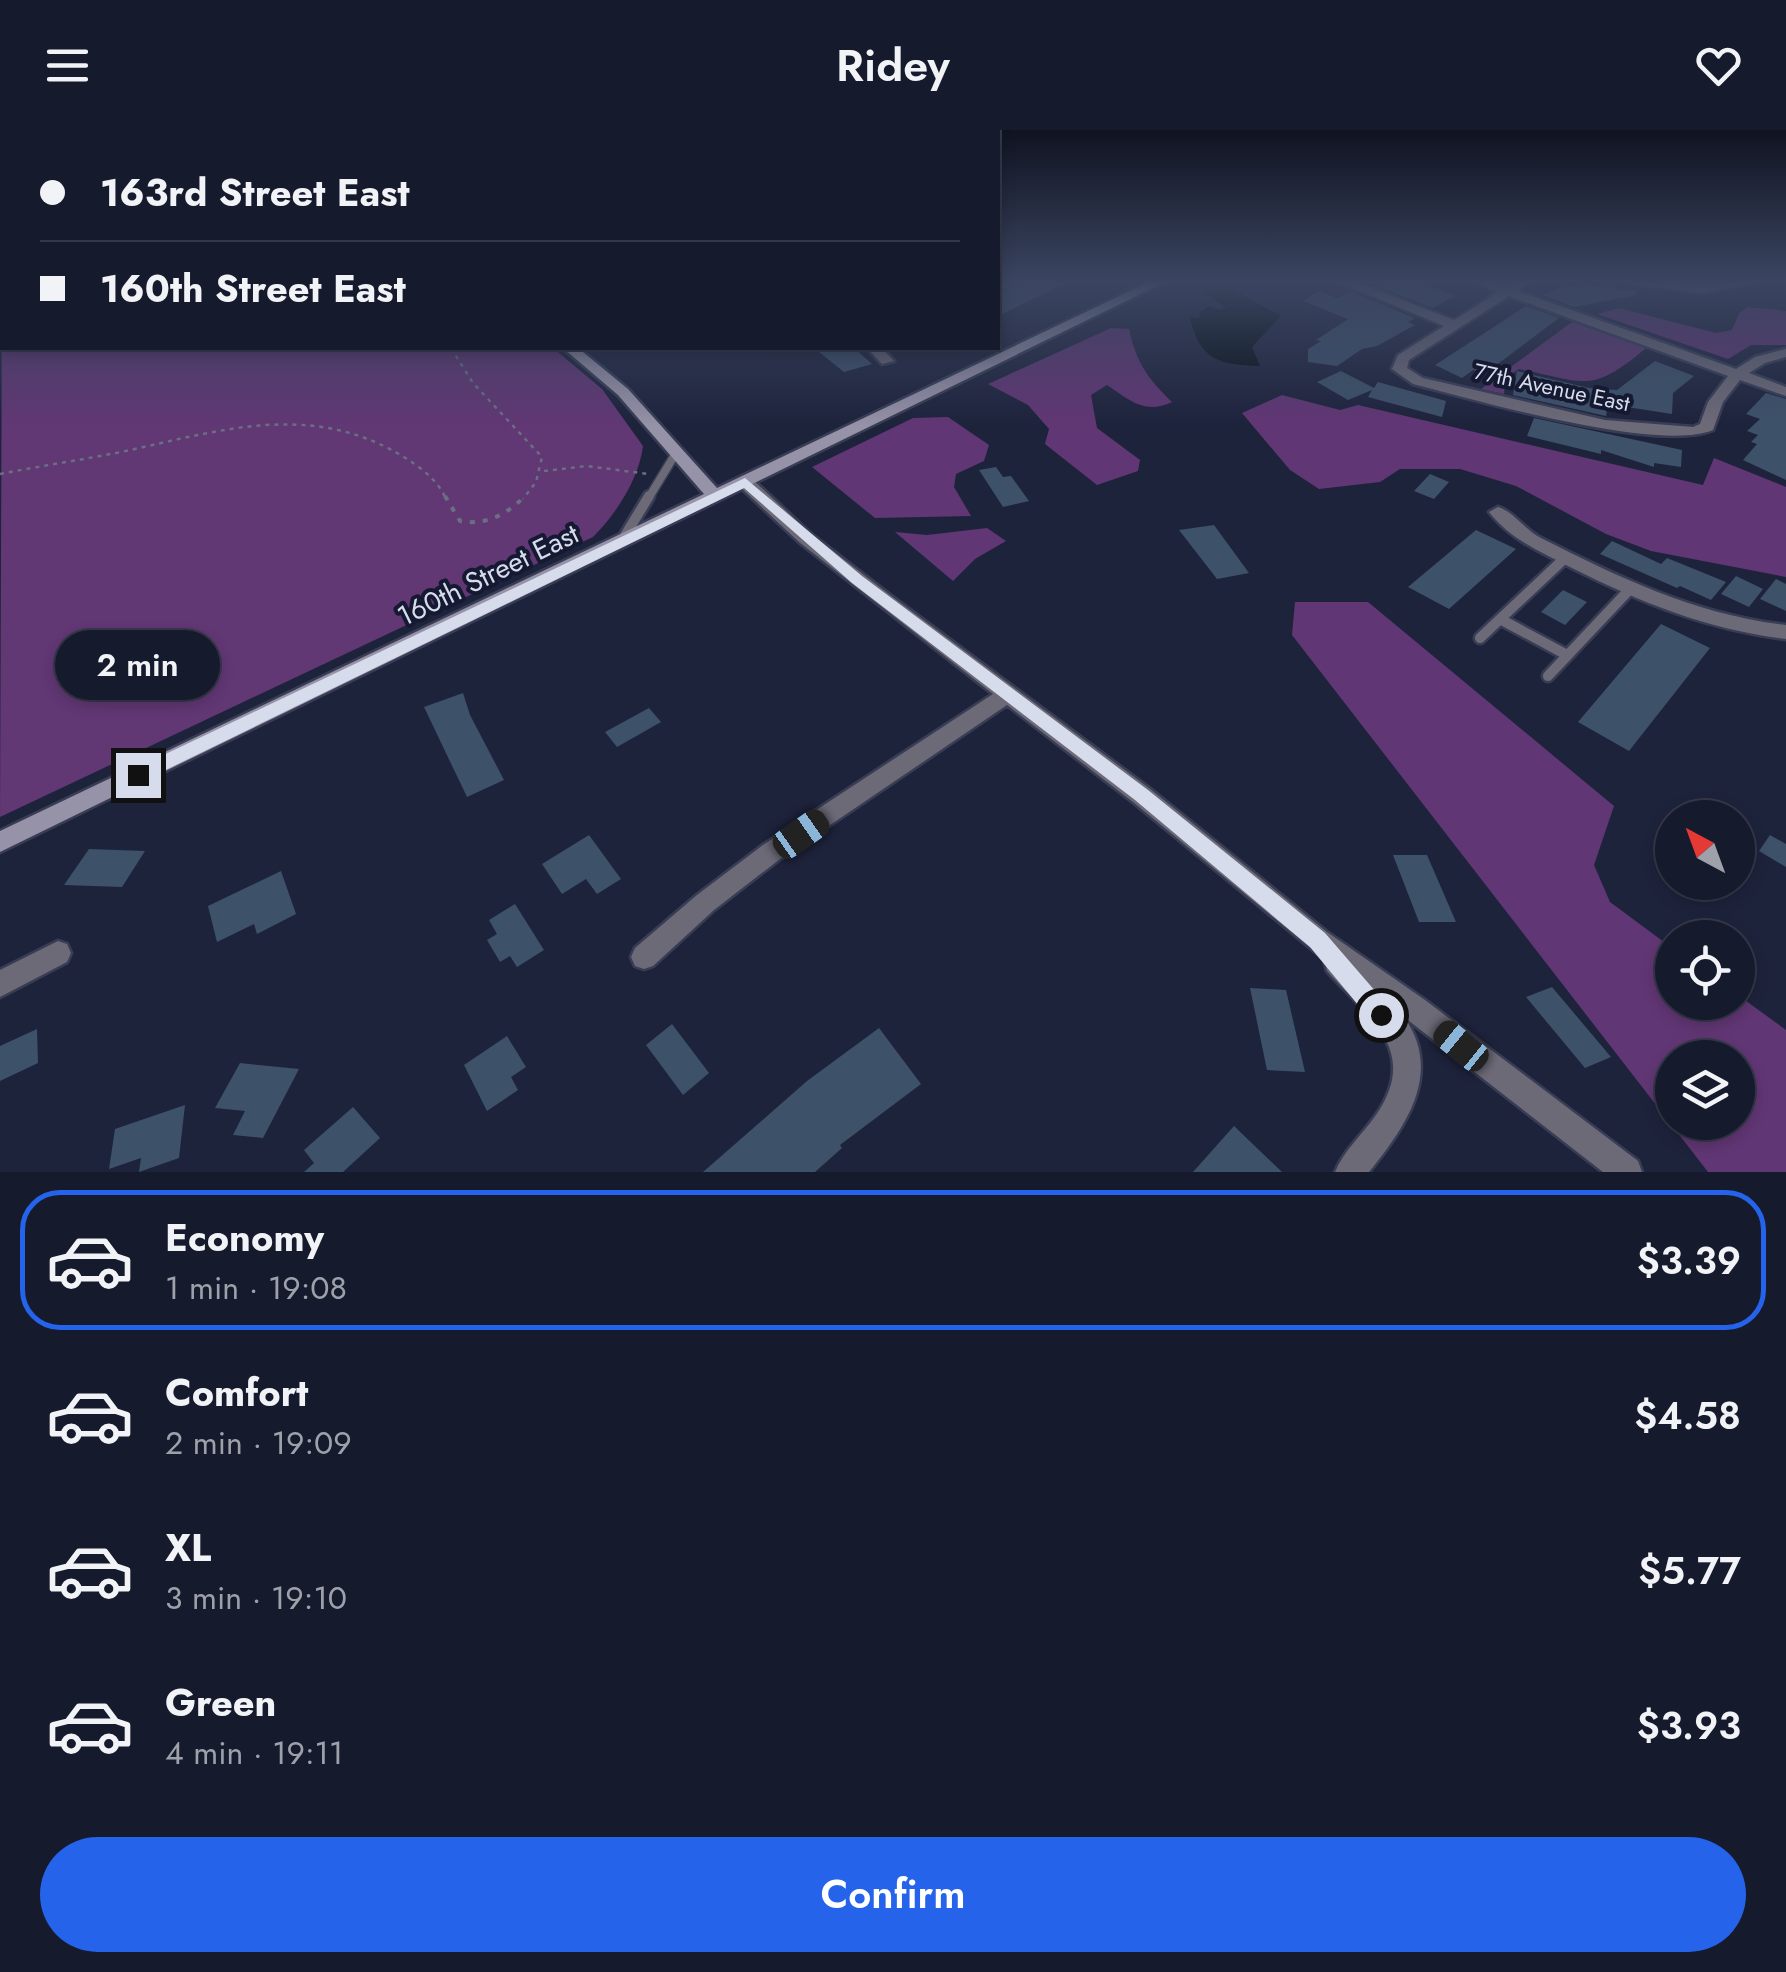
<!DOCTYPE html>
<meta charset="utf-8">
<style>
:root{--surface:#161a2d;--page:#1f2335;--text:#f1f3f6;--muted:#9ea1aa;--line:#353849;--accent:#2563eb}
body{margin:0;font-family:Jost,sans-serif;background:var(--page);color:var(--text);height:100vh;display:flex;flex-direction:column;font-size:38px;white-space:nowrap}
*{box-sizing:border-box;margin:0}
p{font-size:32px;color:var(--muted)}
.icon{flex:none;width:55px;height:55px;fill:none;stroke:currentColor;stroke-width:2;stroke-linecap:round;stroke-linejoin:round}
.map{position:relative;height:1042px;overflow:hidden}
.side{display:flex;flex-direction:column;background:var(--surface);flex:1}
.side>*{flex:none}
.hud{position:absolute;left:0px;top:0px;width:1000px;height:220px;box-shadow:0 5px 15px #0003,0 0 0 2px var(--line);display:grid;align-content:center;height:220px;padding:0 40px;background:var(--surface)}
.needle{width:65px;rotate:319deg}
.tools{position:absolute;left:1655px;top:670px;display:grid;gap:20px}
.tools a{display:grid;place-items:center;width:100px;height:100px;border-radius:50%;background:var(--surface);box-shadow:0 5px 15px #0003,0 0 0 2px var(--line);font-size:50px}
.end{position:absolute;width:45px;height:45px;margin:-22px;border:12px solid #d7dced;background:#111;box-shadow:0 0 0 5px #111}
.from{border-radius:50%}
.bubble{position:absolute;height:70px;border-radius:35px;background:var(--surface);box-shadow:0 5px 15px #0003,0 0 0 2px var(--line);font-size:32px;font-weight:600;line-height:70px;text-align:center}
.car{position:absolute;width:30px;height:60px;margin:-30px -15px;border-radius:12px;box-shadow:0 0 8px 2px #0007;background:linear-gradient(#222 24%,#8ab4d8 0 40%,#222 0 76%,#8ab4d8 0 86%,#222 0)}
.hud b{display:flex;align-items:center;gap:35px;height:95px;font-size:38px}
.hud b+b{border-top:2px solid var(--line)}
.hud i{width:25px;height:25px;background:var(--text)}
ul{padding:18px 0 0;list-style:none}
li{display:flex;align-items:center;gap:30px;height:140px;margin:0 20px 15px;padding:0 20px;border:5px solid transparent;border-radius:40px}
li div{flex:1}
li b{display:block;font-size:38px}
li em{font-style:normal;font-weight:600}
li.selected{border-color:var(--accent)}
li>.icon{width:90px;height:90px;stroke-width:1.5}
.primary-button{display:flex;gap:20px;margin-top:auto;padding:20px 40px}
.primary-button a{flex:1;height:115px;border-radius:60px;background:var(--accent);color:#fff;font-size:40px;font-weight:600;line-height:115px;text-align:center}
header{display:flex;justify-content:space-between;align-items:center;height:130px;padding:0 40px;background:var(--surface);font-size:45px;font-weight:600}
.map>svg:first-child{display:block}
.green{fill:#613774}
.forest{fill:#613674;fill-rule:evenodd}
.water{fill:#040e14}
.building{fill:#3d5169}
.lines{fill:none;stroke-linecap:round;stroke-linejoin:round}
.lane-far1-casing{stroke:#383d55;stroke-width:11}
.lane-casing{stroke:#383d55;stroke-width:15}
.street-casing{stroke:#383d55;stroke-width:5}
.secondary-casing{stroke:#383d55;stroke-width:5}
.path-far1{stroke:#6a6f84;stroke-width:2.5;stroke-dasharray:4 5;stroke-linecap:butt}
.path{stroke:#6a6f84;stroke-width:4;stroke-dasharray:5 8;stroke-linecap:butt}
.lane-far1{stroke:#6d6a78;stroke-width:8}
.lane{stroke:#6d6a78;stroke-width:10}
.street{fill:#6d6a78;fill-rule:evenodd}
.secondary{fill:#9692a7;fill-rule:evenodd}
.route{fill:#d7dced}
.labels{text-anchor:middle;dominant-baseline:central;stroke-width:8;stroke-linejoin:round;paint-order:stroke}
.far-street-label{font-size:22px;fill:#d7dced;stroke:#151931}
.street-label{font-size:28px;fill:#d7dced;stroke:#151931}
</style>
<header><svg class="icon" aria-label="menu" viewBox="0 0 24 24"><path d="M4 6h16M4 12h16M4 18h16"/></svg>Ridey<svg class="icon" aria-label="heart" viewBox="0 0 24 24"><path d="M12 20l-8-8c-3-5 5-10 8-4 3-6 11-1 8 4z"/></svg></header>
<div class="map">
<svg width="1786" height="1042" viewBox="0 0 1786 1042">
<rect width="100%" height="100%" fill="#1e233c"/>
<path class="green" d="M 2,154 L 2,218 L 553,218 L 602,259 L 643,316 C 639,349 616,384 593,407 L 0,687 Z
M 1572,192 L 1646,218 C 1590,265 1586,252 1519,239 L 1505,248 L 1504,264 L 1481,259 Z"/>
<path class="forest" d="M 1748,177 L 1786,181 L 1786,215 L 1751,215 L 1728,229 L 1597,184 L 1619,178 L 1716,203 L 1732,200 L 1739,183 Z
M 1111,198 L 1129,199 C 1136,232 1148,249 1172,272 C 1145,285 1129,270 1107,255 L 1091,265 L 1097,298 L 1140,330 L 1138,341 L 1097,355 L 1045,314 L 1049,299 L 1028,275 L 988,254 Z
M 1282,265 L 1340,280 L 1358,275 L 1703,355 L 1714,328 L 1786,357 L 1786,447 L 1651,421 L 1606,404 L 1516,356 L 1460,339 L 1400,339 L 1380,352 L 1319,359 L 1290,340 L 1242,283 Z
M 948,287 L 989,315 L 984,331 L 956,344 L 954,357 L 971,386 L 875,388 L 812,337 L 913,288 Z
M 987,398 L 1006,411 L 975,429 L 953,451 L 895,402 L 927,405 Z
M 1295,472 L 1368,472 L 1614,676 L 1594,735 L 1610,772 L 1672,818 L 1672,872 L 1738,872 L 1738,865 L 1786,900 L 1786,1042 L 1708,1042 L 1292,505 ZM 1672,928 L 1738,928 L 1738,992 L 1672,992 Z"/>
<path class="water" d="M 1203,154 L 1226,156 L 1281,186 L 1252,217 L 1260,236 C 1220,235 1199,230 1190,187 L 1199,188 L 1200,182 L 1209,176 L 1219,180 L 1227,178 L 1204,163 Z"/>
<path class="building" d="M 1028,150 L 1073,150 L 998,186 L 998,165 Z
M 1371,150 L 1414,150 L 1455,166 L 1433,178 L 1367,152 Z
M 1586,154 L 1636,161 L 1636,165 L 1574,177 L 1542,165 L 1559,158 Z
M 1319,161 L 1337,168 L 1350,161 L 1415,188 L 1408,192 L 1415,195 L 1377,216 L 1362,219 L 1337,236 L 1308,232 L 1308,219 L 1321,211 L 1316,210 L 1348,189 L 1303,171 Z
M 1526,176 L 1559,188 L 1487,242 L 1473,240 L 1462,248 L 1435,235 Z
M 814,218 L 854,218 L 872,234 L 844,242 Z
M 1655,231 L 1694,246 L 1673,263 L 1672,284 L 1608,274 L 1606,286 L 1513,265 L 1517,241 L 1589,258 L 1617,260 Z
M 1341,241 L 1374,258 L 1378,252 L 1446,271 L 1442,287 L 1368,267 L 1372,260 L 1348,270 L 1317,252 Z
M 1766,263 L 1786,269 L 1786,350 L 1743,330 L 1757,314 L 1751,312 L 1758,305 L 1747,301 L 1760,289 L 1746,284 Z
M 1534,288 L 1682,320 L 1681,337 L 1654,333 L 1654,337 L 1601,320 L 1601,324 L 1527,306 Z
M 996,337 L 1003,347 L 1011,346 L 1029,371 L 1003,377 L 979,340 Z
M 1430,344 L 1449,352 L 1434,369 L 1414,361 Z
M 1214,395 L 1249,443 L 1217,449 L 1179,400 Z
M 1476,400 L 1516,419 L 1449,479 L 1408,457 Z
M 1612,411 L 1661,434 L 1667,428 L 1726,452 L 1711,470 L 1680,456 L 1677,458 L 1600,424 Z
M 1736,446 L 1763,459 L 1749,477 L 1721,464 Z
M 1776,449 L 1786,454 L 1786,481 L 1760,469 Z
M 1563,460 L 1587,472 L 1565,495 L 1541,482 Z
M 1661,494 L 1710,518 L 1629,621 L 1578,592 Z
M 463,563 L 470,585 L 504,650 L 467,667 L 424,577 Z
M 649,578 L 661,592 L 617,617 L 605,602 Z
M 589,705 L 621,749 L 597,764 L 586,749 L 562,764 L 542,734 Z
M 1770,705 L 1786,714 L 1786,737 L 1759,721 Z
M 89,719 L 145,721 L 122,757 L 64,755 Z
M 1393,725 L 1427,725 L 1456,792 L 1419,792 Z
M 281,741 L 296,784 L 257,804 L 254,794 L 217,812 L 208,776 Z
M 515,774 L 544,820 L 517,837 L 510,826 L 500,832 L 487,810 L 497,804 L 489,790 Z
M 1552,857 L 1611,927 L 1585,938 L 1526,867 Z
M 1250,858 L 1286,860 L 1305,942 L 1267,940 Z
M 672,894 L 709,943 L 683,965 L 646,915 Z
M 879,898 L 921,954 L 840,1015 L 842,1018 L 815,1042 L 703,1042 L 807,951 Z
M 37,899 L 38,933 L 0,951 L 0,916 Z
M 507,906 L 526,937 L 511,947 L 518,960 L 487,981 L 464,935 Z
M 240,933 L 299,939 L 263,1008 L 233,1005 L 245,981 L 215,978 Z
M 185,975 L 179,1028 L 139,1042 L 141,1028 L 109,1039 L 115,999 Z
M 353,977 L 380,1008 L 343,1042 L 304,1042 L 314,1033 L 304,1020 Z
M 1234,996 L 1282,1042 L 1193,1042 Z"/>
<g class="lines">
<g class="lane-far1-casing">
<path id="lane-far1" d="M 648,369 L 676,323"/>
</g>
<g class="lane-casing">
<path id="lane" d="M 623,409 L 649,366
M 1500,489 L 1567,525
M 1480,508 L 1566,427
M 1548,546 L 1631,458"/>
</g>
<g class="street-casing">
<path id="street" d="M 1003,150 L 1020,150 L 998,161 L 998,152 Z
M 1333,150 L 1351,150 L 1454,190 L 1498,162 L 1471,150 L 1489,150 L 1507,156 L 1517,150 L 1532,150 L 1518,161 L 1736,239 L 1755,227 L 1786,219 L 1786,227 L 1765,233 L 1749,243 L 1786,257 L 1786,266 L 1740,250 L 1723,272 L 1713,300 C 1658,323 1476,270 1413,254 L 1392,239 L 1398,225 L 1444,196 ZM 1509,166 L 1728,246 L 1708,272 L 1700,294 L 1693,297 L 1605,290 L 1423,248 L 1407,238 L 1409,230 Z
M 1626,150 L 1704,155 L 1764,150 L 1704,163 L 1632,154 Z
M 867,218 L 882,218 L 894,231 L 882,234 Z
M 745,347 L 751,348 L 811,404 L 890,465 L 1149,658 L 1327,802 L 1425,870 L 1638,1031 L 1642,1042 L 1603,1042 L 1404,887 C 1444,943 1405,997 1369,1042 L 1335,1042 C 1344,1020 1363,1004 1376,985 C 1421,920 1368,887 1327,841 L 1324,829 L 1133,672 L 1007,575 L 780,729 L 714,780 L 653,836 L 644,839 L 635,836 L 631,827 L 635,818 L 697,765 L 763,715 L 993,564 L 799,412 L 739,356 L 737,352 Z
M 1498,377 C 1514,382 1525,400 1541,408 C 1620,448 1697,485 1786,495 L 1786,509 C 1709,500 1642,473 1572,438 C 1541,422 1511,410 1489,382 Z
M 58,811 L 67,814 L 71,823 L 67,832 L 0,867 L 0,840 Z"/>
</g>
<g class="secondary-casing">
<path id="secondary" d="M 1153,150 L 1169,150 L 0,722 L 0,701 L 704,364 L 618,265 L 563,218 L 578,218 L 628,259 L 717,358 Z"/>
</g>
<path class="path-far1" d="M 451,218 L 473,253 L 542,327 L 536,352 L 523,369
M 544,341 L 587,336 L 648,344
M 0,344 C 40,336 81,330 121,322 C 215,302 306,271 397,323 C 416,334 437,348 446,369"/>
<path class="path" d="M 445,366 L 460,391 C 486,396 507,384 525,366"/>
<use href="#lane-far1" class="lane-far1"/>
<use href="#lane" class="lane"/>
<use href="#street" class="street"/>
<use href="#secondary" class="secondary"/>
</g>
<linearGradient id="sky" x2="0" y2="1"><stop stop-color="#101321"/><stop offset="0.51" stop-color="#3b4561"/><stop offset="1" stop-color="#3b4561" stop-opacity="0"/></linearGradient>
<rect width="1786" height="296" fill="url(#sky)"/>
<path class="route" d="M 745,348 L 862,446 L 1148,660 L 1325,803 L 1389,877 L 1392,885 L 1389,893 L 1381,896 L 1373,893 L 1310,817 L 1135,670 L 852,453 L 744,358 L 145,650 L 138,652 L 129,645 L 132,640 Z"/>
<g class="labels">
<g class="far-street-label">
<text transform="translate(1552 257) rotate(12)">77th Avenue East</text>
</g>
<g class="street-label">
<text transform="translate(488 445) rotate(-26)">160th Street East</text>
</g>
</g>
</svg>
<div class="tools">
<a><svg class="needle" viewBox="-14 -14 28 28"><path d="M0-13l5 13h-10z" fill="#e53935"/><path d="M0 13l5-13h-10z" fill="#9ea1aa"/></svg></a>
<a><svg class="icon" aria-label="locate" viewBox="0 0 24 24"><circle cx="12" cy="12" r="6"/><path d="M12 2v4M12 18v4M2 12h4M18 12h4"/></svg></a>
<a><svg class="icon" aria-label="layers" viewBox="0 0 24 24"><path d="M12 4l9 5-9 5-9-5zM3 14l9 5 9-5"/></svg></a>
</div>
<i class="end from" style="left:1381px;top:885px"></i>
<i class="end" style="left:138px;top:645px"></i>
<div class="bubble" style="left:55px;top:500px;width:165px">2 min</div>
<i class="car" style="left:801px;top:704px;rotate:55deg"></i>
<i class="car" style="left:1461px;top:916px;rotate:309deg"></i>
<div class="hud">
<b><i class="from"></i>163rd Street East</b>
<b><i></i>160th Street East</b>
</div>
</div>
<section class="side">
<ul>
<li class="selected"><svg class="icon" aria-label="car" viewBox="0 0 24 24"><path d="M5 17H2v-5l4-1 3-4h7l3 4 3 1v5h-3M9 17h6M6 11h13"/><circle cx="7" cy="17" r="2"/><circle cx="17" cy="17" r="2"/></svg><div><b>Economy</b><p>1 min · 19:08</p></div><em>$3.39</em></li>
<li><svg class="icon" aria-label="car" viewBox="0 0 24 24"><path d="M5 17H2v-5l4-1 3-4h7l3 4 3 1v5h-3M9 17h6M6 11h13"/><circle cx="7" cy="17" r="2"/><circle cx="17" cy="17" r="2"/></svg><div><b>Comfort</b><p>2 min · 19:09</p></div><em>$4.58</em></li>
<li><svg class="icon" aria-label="car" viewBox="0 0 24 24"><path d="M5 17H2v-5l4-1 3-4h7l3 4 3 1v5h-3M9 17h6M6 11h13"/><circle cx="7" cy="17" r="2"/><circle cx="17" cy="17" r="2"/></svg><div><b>XL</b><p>3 min · 19:10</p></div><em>$5.77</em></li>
<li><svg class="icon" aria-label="car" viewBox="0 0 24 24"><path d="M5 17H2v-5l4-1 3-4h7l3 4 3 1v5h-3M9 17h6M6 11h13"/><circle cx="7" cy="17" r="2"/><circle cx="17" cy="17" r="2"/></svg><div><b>Green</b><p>4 min · 19:11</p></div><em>$3.93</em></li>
</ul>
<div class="primary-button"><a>Confirm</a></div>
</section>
